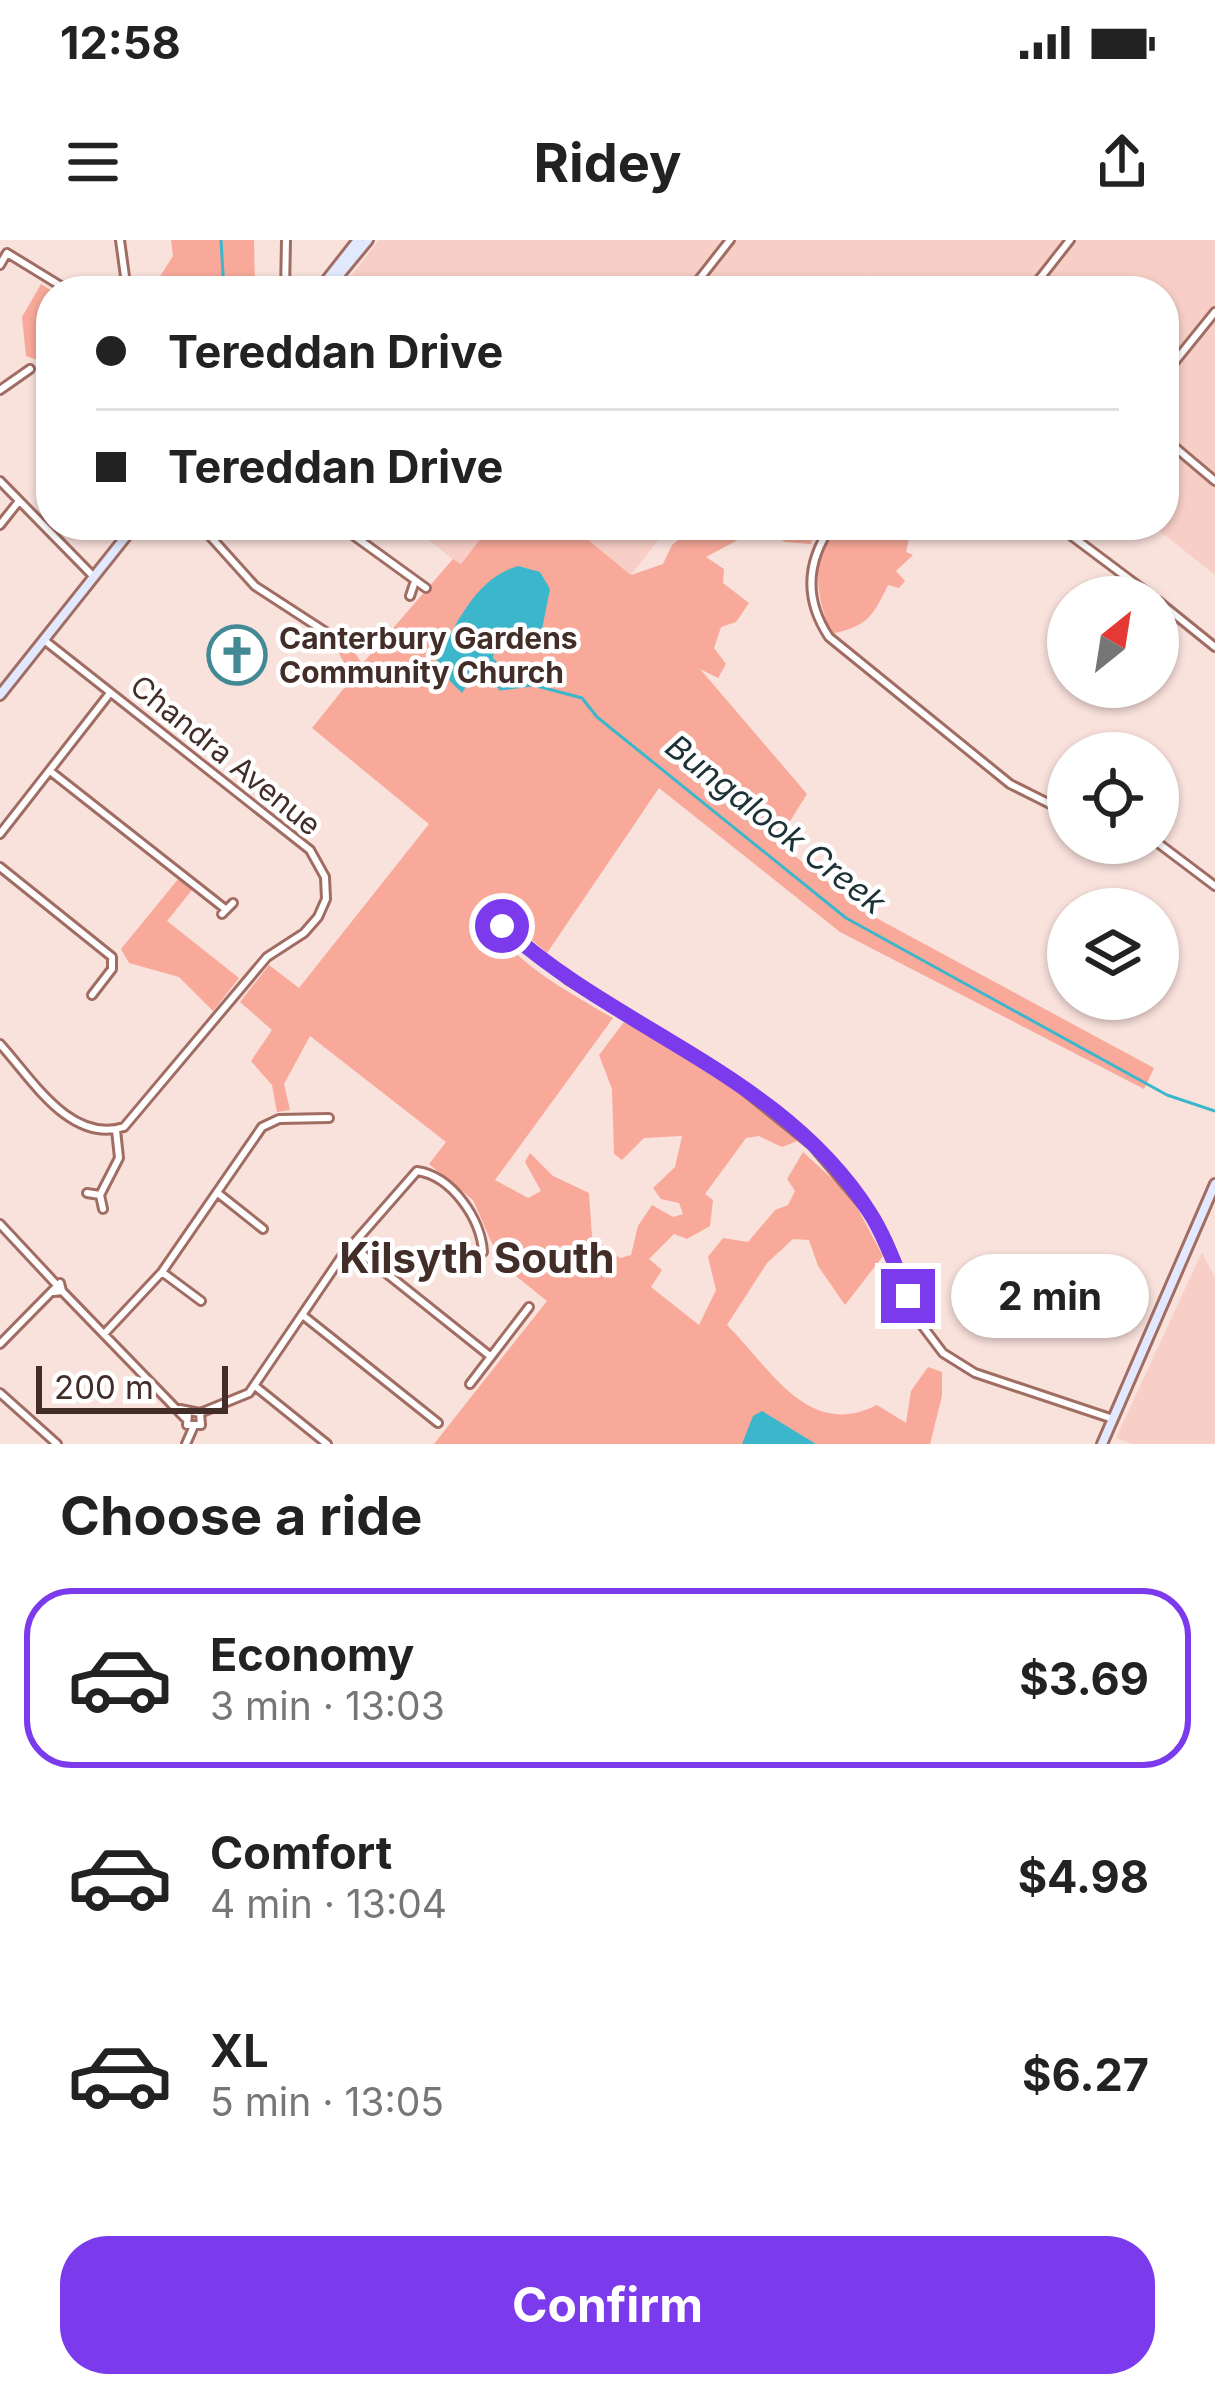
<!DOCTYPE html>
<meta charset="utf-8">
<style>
:root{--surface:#fff;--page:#f2f2f2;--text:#222;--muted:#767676;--line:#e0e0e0;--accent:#7c3aed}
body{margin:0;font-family:Inter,sans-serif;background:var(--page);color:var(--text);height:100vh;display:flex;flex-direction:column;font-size:45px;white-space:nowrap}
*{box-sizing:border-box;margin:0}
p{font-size:39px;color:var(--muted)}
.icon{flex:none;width:66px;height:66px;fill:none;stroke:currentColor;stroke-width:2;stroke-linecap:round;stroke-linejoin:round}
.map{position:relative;height:1204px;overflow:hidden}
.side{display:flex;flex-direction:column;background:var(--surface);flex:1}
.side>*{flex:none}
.hud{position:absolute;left:36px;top:36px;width:1143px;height:264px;border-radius:48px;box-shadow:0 3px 9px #0004;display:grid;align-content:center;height:264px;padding:0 60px;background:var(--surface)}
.needle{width:78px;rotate:30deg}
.controls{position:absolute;left:1047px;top:336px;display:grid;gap:24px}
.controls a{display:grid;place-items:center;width:132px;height:132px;border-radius:50%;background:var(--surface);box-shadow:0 3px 9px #0004;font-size:60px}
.scale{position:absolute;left:36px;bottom:30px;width:192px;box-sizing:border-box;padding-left:12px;border:6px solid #432d29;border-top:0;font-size:33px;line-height:42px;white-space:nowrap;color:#432d29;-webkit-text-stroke:9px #fff;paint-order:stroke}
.end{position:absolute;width:54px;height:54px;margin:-27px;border:15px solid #7c3aed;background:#fff;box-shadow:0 0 0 6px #fff}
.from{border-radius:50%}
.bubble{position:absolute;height:84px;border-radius:42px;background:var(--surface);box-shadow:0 3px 9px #0004;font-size:39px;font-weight:700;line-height:84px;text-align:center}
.hud b{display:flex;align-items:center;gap:42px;height:114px;font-size:45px}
.hud b+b{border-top:3px solid var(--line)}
.hud i{width:30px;height:30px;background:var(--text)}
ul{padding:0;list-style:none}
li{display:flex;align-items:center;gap:36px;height:180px;margin:0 24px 18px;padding:0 36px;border:6px solid transparent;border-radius:48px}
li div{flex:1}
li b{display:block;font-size:45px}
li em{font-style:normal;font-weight:700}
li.on{border-color:var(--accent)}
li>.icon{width:108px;height:108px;stroke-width:1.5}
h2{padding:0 60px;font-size:54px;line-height:144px}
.button{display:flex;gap:24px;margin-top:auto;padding:24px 60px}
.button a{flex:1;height:138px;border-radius:48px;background:var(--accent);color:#fff;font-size:48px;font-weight:700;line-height:138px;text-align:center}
.status{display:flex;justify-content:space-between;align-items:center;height:84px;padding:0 60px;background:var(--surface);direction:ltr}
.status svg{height:33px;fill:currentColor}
header{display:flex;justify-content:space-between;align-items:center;height:156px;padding:0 60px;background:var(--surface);font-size:54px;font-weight:700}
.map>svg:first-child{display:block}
.built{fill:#f8cfc7}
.green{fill:#f8a99a}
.water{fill:#3cb6cb}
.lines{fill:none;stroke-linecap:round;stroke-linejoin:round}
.stream{stroke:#3cb6cb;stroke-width:3}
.minor-casing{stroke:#a16d63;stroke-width:12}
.secondary-casing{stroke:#a16d63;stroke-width:14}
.minor{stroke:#fff;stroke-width:6}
.secondary{stroke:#e2e9ff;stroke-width:8}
.route{stroke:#7c3aed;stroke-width:15}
.labels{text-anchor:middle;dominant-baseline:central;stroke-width:9;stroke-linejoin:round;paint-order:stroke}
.poi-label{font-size:30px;font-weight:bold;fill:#432d29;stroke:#fff;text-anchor:start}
.street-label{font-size:30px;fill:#432d29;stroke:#fff}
.water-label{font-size:33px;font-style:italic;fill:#1d3236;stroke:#fff}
.district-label{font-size:42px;font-weight:bold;fill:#432d29;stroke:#fff}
</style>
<div class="status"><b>12:58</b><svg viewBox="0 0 49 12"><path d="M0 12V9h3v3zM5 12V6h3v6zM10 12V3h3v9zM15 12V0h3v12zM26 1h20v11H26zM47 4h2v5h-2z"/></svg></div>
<header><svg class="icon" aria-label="menu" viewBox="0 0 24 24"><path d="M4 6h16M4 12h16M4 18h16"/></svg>Ridey<svg class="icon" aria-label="share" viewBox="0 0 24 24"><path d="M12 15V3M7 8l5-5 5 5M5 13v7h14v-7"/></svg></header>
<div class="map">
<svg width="1215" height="1204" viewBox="0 0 1215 1204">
<rect width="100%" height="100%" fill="#f9e1dc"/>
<path class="built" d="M 379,0 L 1215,0 L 1215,335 L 1152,285 L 1164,285 L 1164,51 L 889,51 L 869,35 L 855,51 L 339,51 Z
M 410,285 L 491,285 L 460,325 Z
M 570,285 L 670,285 L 631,335 Z
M 1202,1012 L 1215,1038 L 1215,1204 L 1132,1204 L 1116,1198 Z"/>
<path class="green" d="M 171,0 L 254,0 L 255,51 L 134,51 L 135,42 L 159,38 L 173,16 Z
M 41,44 L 52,51 L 51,105 L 38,120 L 26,116 L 22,77 Z
M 491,285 L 570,285 L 631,335 L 663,324 L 672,305 L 695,285 L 796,285 L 814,295 L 811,304 L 785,302 L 760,288 L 706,317 L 724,329 L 723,343 L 749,363 L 736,382 L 721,387 L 714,408 L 726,424 L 718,438 L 700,429 L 807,554 L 777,602 L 867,673 L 1154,828 L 1144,849 L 840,692 L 659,548 L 547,713 L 507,678 L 488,676 C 509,722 571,753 613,778 L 495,940 L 528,958 L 541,951 L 525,922 L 530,913 L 553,936 L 589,953 L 592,997 L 620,1018 L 631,1015 L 638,986 L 652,965 L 673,977 L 683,974 L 679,963 L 661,959 L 653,948 L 675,927 L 682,896 L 644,898 L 622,920 L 614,914 L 612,849 L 599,815 L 624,782 L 710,826 L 800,900 L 782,907 L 759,896 L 746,898 L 705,954 L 713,960 L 710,986 L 687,999 L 674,994 L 649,1019 L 662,1030 L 651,1047 L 699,1085 L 716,1050 L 708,1017 L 723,998 L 748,1002 L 775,970 L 788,965 L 795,951 L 787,939 L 803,912 L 851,956 L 883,1016 L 845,1065 L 818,1026 L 809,1000 L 793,999 L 767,1023 L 727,1085 C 771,1129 808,1200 877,1165 L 906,1183 L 911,1151 L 928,1127 L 942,1132 L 942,1156 L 930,1204 L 434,1204 L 547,1061 L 501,1024 L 473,960 L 429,924 L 446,902 L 310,796 L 284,844 L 290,870 L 277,872 L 272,845 L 251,821 L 272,790 L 240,762 L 269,725 L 299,748 L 429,584 L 312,488 L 353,437 L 339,414 L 350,405 L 362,424 L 453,319 L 461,324 Z
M 818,285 L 886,285 L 909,299 L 906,312 L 913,315 L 896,331 L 905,341 L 899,348 L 888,345 C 873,375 870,385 832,394 C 817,361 812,328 828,294 Z
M 179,638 L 192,650 L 167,681 L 239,738 L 213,771 L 179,737 L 129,723 L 121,709 Z"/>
<path class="water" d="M 518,326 L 540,332 L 550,349 L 542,389 L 518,414 L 506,407 L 494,409 L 493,418 L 502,427 L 500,449 L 472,437 L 462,453 L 441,432 L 437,419 C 457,383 476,338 518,326 Z
M 762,1171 L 816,1204 L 742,1204 L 753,1176 Z"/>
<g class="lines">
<path class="stream" d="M 221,0 L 224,51
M 500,449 L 533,445 L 582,458 L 597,477 L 846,678 L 1167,855 L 1215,871"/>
<g class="minor-casing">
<path id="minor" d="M 120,0 L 127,51
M 0,25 L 7,13 L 69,51
M 285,51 L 286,0
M 690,51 L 730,0
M 1030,51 L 1070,0
M 1164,135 L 1215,72
M 0,150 L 30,129
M 1164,198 L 1215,241
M 0,241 L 94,337
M 0,285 L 19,261
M 200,285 L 255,346 L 335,398
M 339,285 L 426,348
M 832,285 C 806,322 804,359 829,397 L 1010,544 L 1068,573
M 1057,285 L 1153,357
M 410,356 L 414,344
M 1158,361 L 1215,407
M 50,531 L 224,668
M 0,594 L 110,453
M 1158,603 L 1215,646
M 0,627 L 112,717 L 112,729 L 92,755
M 222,674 L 233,663
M 495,678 L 567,739 L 719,830 L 812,905 L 873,977 L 918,1080 L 943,1113 L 975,1133 L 1113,1179
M 0,804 C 32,839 70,904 124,887 L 267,717 L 304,693 L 318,677 L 326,659 L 325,637 L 310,610 L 44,400
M 87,953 L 100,955 L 103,969
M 219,954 L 263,989
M 100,955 L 119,918 L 116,890
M 0,984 L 55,1043
M 351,1005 L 490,1116
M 162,1032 L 201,1061
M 62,1051 L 185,1178
M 305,1077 L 438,1183
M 105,1093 L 162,1032 L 262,887 L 279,879 L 329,878
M 0,1104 L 60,1043 L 62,1051 L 54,1052
M 470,1144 L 529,1067
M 255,1146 L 327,1204
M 0,1153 L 57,1204
M 180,1169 L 200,1173 L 201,1185 L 187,1185 L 188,1173
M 200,1173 L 249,1153 L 340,1019 L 417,931 C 452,936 481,979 483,1012
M 186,1204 L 193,1188"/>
</g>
<g class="secondary-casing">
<path id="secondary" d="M 318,51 L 358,0
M 326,51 L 368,0
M 0,455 L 135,285
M 1102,1204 L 1215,944"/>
</g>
<use href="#minor" class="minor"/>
<use href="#secondary" class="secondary"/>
</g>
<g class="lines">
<path class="route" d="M 502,686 C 617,791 783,835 870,973 C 886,998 896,1028 908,1056"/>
</g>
<defs>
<g id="church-ring" transform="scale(3)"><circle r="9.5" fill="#fff" stroke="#438895" stroke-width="1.5"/><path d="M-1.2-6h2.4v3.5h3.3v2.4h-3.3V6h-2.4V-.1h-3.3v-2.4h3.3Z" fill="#438895"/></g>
</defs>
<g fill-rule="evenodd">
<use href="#church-ring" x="237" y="415"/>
</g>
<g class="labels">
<g class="poi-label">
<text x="279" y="398">Canterbury Gardens<tspan x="279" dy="34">Community Church</tspan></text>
</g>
<g class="street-label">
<text transform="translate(226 515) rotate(39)">Chandra Avenue</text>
</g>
<g class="water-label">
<text transform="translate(776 584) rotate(38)">Bungalook Creek</text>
</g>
<g class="district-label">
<text x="477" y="1017">Kilsyth South</text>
</g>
</g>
</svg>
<div class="controls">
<a><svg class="needle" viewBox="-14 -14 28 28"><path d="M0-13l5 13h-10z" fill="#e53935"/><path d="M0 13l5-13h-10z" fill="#767676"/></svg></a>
<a><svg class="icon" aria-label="locate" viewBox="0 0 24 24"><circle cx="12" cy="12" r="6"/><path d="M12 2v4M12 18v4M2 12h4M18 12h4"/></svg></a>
<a><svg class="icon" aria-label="layers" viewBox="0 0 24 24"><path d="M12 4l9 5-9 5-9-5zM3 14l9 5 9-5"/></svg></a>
</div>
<div class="scale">200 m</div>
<i class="end from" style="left:502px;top:686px"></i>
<i class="end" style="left:908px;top:1056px"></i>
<div class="bubble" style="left:951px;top:1014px;width:198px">2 min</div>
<div class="hud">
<b><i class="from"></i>Tereddan Drive</b>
<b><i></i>Tereddan Drive</b>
</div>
</div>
<section class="side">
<h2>Choose a ride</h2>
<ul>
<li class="on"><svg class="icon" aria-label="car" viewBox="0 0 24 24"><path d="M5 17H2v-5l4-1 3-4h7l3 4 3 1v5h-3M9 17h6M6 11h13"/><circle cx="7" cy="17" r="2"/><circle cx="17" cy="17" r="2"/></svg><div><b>Economy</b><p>3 min · 13:03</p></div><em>$3.69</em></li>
<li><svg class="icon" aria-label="car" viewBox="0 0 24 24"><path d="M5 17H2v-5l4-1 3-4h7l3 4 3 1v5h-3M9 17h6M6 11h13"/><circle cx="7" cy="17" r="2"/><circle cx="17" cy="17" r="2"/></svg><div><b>Comfort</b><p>4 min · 13:04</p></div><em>$4.98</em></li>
<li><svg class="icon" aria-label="car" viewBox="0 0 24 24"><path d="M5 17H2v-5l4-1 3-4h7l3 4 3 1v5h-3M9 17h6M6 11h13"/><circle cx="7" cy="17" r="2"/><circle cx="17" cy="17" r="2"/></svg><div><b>XL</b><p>5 min · 13:05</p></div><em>$6.27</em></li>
</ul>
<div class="button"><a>Confirm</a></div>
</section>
